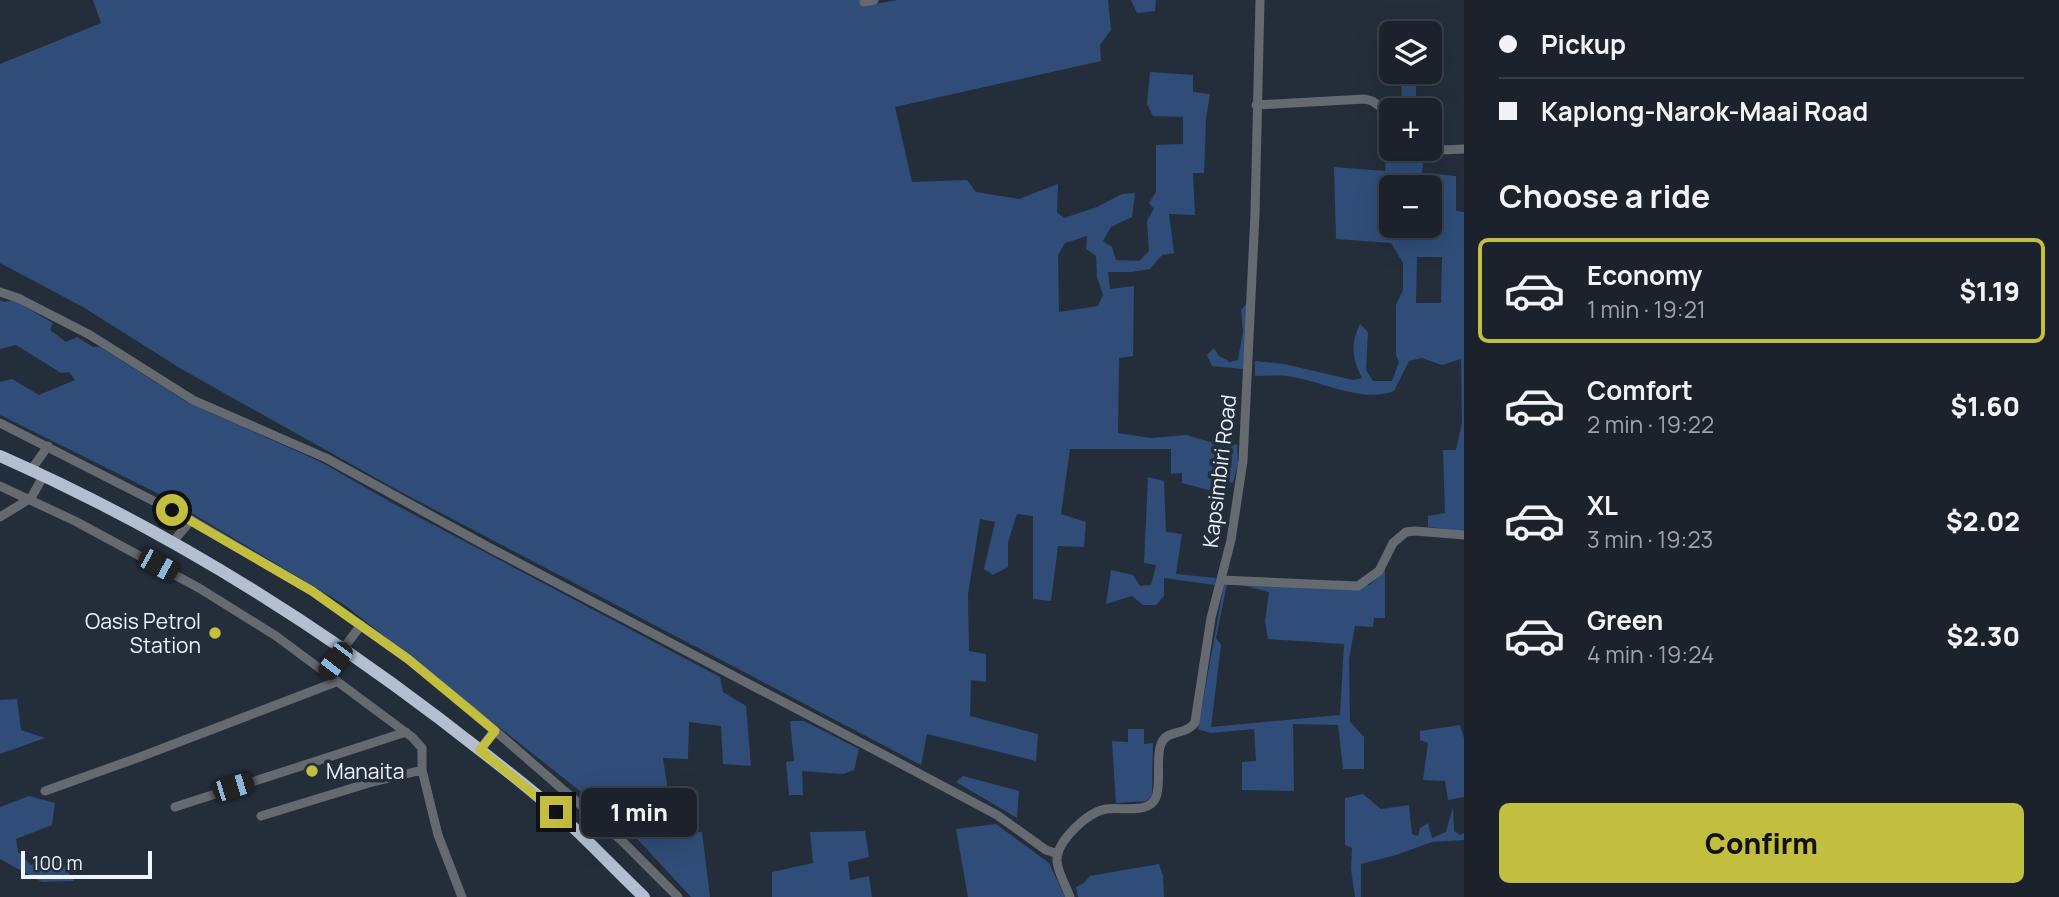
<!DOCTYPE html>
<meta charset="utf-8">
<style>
:root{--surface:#1b222c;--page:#282f38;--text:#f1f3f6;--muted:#a0a4a9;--line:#393f48;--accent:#c1be40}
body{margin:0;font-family:Manrope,sans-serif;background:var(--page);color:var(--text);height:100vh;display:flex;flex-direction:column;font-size:26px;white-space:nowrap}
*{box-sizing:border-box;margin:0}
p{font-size:23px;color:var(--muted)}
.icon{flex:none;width:38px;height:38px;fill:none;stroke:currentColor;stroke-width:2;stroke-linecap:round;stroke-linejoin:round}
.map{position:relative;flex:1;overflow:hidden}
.details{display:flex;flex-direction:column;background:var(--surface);width:595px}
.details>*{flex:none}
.banner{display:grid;align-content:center;height:154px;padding:0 35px;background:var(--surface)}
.tools{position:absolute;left:1379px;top:21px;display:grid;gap:14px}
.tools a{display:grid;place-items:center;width:63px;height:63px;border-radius:10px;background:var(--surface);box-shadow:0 7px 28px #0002,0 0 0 2px var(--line);font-size:35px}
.scale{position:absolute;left:21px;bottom:18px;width:131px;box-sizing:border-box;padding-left:7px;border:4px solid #eef4fd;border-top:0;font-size:19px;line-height:24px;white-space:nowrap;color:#eef4fd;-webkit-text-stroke:5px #242e3b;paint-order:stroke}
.end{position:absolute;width:32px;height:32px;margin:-16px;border:9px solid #c1be40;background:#111;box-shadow:0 0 0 4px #111}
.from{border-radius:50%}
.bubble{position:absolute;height:49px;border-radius:10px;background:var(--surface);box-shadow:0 7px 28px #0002,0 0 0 2px var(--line);font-size:23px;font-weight:800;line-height:49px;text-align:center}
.car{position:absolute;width:21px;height:42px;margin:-21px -10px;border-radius:9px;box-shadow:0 0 5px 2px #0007;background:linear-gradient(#222 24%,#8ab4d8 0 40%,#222 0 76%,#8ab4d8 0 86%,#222 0)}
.banner b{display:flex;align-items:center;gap:24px;height:66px;font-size:26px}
.banner b+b{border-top:2px solid var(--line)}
.banner i{width:18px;height:18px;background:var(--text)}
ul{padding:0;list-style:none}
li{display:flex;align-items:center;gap:21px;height:105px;margin:0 14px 10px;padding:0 21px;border:4px solid transparent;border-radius:10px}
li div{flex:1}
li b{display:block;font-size:26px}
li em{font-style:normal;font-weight:800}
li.active{border-color:var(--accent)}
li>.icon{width:63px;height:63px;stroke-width:1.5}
h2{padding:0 35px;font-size:32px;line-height:84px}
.button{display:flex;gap:14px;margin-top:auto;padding:14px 35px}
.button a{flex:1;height:80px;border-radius:10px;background:var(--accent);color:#111;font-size:28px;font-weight:800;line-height:80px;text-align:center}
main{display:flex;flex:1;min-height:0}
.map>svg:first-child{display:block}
.green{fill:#2f4d78;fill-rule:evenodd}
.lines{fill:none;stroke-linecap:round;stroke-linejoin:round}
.minor{stroke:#656a71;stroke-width:9}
.highway{stroke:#b3bfd0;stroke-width:12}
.route{stroke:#c1be40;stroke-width:9}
.poi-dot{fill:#c1be40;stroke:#242e3b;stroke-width:2.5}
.labels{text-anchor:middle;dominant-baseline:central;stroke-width:7;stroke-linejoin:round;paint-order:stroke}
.street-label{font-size:21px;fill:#eef4fd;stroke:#242e3b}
.poi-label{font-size:21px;fill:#eef4fd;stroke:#242e3b;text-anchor:end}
</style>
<main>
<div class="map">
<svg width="1464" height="897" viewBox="0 0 1464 897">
<rect width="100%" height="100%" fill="#242e3b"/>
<path class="green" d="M 93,0 L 861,0 L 863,6 L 898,0 L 1108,0 L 1111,30 L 1100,45 L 1101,61 L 895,107 L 912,182 L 967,180 L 976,192 L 1019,199 L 1058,184 L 1057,212 L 1064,218 L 1097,207 L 1122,194 L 1135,193 L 1132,217 L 1111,227 L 1103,241 L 1112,247 L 1116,260 L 1139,261 L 1149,251 L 1147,221 L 1154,209 L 1149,203 L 1156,192 L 1156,145 L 1183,144 L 1183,117 L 1153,116 L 1147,104 L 1150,72 L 1193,75 L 1193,92 L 1210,94 L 1206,119 L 1204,173 L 1193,173 L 1195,215 L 1169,214 L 1174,253 L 1162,255 L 1150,269 L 1132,272 L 1108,272 L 1110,289 L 1134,286 L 1133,356 L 1119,358 L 1118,433 L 1151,438 L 1186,435 L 1228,447 L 1237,444 L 1238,464 L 1233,483 L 1213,480 L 1212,491 L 1182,483 L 1182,473 L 1171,474 L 1171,449 L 1070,449 L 1061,514 L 1086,522 L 1084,547 L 1058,546 L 1051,601 L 1033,599 L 1033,516 L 1017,514 L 1008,542 L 1008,567 L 993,575 L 984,569 L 995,522 L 980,519 L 968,594 L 969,651 L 986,654 L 986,682 L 971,680 L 970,716 L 1038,734 L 1036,761 L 927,734 L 921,765 L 399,491 L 183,370 L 83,307 L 0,263 L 0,64 L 101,23 ZM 1087,236 L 1086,249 L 1096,256 L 1097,277 L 1103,295 L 1098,306 L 1059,312 L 1058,255 L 1065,243 Z
M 1131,0 L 1156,0 L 1155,11 L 1137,13 Z
M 1430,49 L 1439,52 L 1440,77 L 1416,76 L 1416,110 L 1402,110 L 1401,72 L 1430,72 Z
M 1390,118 L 1391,149 L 1421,149 L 1424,155 L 1422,173 L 1456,176 L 1456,211 L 1464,212 L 1464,531 L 1428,527 L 1428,516 L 1445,513 L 1443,450 L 1456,450 L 1462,423 L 1461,359 L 1442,365 L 1422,358 L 1409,361 L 1394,391 C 1362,404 1320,380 1287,376 C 1277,375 1266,376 1255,376 L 1255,361 L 1284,364 L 1353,380 L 1362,378 C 1352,357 1350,346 1360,324 L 1368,332 L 1366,370 L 1373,381 L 1392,381 L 1399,362 L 1396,355 L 1396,305 L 1403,290 L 1403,263 L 1391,243 L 1336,239 L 1334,167 L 1385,171 ZM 1391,187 L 1430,187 L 1430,226 L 1391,226 ZM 1417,257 L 1442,257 L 1441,303 L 1416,303 Z
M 0,300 L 4,302 L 13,300 L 53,323 L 50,330 L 66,342 L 77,337 L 93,347 L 100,347 L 187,402 L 321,462 L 396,505 L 720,677 L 723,692 L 746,706 L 751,766 L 723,764 L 721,726 L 689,722 L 688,759 L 663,758 L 674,832 L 702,832 L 710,897 L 691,897 L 628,829 L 346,606 L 165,497 L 0,415 L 0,382 L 12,379 L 39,395 L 75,380 L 69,372 L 61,373 L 16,345 L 0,349 Z
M 1247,303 L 1243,369 L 1212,366 L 1207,355 L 1214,348 L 1219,356 L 1230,362 L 1238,360 L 1243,331 L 1241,310 Z
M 1148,477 L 1164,481 L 1166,532 L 1182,534 L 1176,574 L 1216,578 L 1215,585 L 1164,578 L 1164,596 L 1156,605 L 1143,605 L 1132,596 L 1106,604 L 1111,570 L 1133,575 L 1140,586 L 1151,585 L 1156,565 L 1144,563 Z
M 1385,569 L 1385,618 L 1374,618 L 1373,627 L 1355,626 L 1349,659 L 1350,722 L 1364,737 L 1364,769 L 1343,769 L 1338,725 L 1293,724 L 1294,791 L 1242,790 L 1242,762 L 1256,761 L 1254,729 L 1211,733 L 1198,729 L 1224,584 L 1227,584 L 1216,638 L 1221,645 L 1211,727 L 1340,715 L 1344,644 L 1268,639 L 1265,621 L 1269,592 L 1234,583 L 1357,589 L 1371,584 Z
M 17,699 L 21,730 L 45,738 L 0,754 L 0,700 Z
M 790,721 L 804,721 L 859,749 L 854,770 L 843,774 L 802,771 L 803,795 L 789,795 L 786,762 L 794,761 Z
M 1460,725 L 1464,738 L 1464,797 L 1448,800 L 1445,781 L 1423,780 L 1428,743 L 1420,740 L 1420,731 Z
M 1128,729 L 1144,729 L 1144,744 L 1153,743 L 1152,796 L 1146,801 L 1116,803 L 1112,741 L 1128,742 Z
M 963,776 L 1019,791 L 1017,818 L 956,782 Z
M 1363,794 L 1381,809 L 1409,805 L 1412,834 L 1418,836 L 1420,828 L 1428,823 L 1432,838 L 1446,832 L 1453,807 L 1454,831 L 1460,835 L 1464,833 L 1464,840 L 1432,842 L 1396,855 L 1361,864 L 1361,897 L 1355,897 L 1351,869 L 1352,848 L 1345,845 L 1345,798 Z
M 29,796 L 55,803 L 52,825 L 16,839 L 18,852 L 31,865 L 58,856 L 74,881 L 42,882 L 0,859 L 0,807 Z
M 996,824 L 1049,863 L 1065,897 L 968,897 L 956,829 Z
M 865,831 L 869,857 L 848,862 L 850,880 L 869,876 L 872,897 L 772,897 L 772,872 L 813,863 L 810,832 Z
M 1159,864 L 1163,876 L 1164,897 L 1078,897 L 1076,887 L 1084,883 L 1090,876 Z"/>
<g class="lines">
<path class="minor" d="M 864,2 L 874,0
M 1256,105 L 1365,99 L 1372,101 L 1391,114
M 1430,146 L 1440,150 L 1464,149
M 0,292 L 18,298 L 90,335 L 193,400 L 326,458 L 492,549 L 890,758 L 997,815 L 1046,850 L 1058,854
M 0,423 L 191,520 L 312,591 L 408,659 L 471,710 L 621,840 L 678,897
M 31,470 L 48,446
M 0,486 L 75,521 L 199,588 L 276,636 L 412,737 L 422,748 L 422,770 L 438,835 L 462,897
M 0,517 L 31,498 L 44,475
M 172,543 L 191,520
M 1221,580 L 1358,586 L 1379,571 L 1393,543 L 1406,532 L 1415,531 L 1464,535
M 325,673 L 361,625
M 480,750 L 494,731
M 45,791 L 140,757 L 336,682
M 175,807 L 406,732
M 261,816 L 369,783 L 422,770
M 1070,897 C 1066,886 1058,873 1057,861 C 1056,842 1087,812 1106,809 C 1120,807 1143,813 1153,802 C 1163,792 1155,758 1161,744 C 1166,729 1187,736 1195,722 L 1211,618 L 1231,540 L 1243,461 L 1255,214 L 1260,0"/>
<path class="highway" d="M 0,456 C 157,525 303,615 440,719 C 486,755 534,790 576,830 C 599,852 621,875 644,897"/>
</g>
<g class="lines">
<path class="route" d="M 172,510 L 312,591 L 408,659 L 495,731 L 480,750 L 556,812"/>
</g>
<g class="poi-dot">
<circle cx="215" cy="633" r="7"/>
<circle cx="312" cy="771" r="7"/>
</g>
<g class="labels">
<g class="street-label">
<text transform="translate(1219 471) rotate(-83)">Kapsimbiri Road</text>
</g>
<g class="poi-label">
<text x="201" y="621">Oasis Petrol<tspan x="201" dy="24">Station</tspan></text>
<text x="326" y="771" text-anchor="start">Manaita</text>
</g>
</g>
</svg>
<div class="tools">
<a><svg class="icon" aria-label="layers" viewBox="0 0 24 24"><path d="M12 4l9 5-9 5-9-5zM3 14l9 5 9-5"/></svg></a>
<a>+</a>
<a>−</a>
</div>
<div class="scale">100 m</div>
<i class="end from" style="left:172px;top:510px"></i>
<i class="end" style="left:556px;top:812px"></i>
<div class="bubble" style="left:581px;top:788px;width:116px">1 min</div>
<i class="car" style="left:158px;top:565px;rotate:119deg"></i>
<i class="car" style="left:335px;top:661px;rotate:217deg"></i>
<i class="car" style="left:233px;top:787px;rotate:73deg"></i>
</div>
<section class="details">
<div class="banner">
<b><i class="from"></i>Pickup</b>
<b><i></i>Kaplong-Narok-Maai Road</b>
</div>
<h2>Choose a ride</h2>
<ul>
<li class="active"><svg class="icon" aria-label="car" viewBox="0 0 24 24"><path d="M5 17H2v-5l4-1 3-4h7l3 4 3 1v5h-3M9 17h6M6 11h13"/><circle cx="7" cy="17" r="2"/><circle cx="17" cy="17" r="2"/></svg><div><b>Economy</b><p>1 min · 19:21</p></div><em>$1.19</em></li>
<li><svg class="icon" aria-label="car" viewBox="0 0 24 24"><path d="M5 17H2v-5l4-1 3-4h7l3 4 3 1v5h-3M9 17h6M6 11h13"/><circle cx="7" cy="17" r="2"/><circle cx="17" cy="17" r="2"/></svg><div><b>Comfort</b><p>2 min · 19:22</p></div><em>$1.60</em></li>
<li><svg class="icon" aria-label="car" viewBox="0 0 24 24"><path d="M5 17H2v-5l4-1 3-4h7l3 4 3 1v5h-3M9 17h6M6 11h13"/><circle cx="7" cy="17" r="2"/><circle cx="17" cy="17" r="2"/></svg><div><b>XL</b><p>3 min · 19:23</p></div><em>$2.02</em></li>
<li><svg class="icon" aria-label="car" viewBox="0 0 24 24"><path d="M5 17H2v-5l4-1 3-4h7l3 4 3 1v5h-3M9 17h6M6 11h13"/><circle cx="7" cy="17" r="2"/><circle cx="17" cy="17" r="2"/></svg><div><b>Green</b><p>4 min · 19:24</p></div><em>$2.30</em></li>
</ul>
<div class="button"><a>Confirm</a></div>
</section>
</main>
